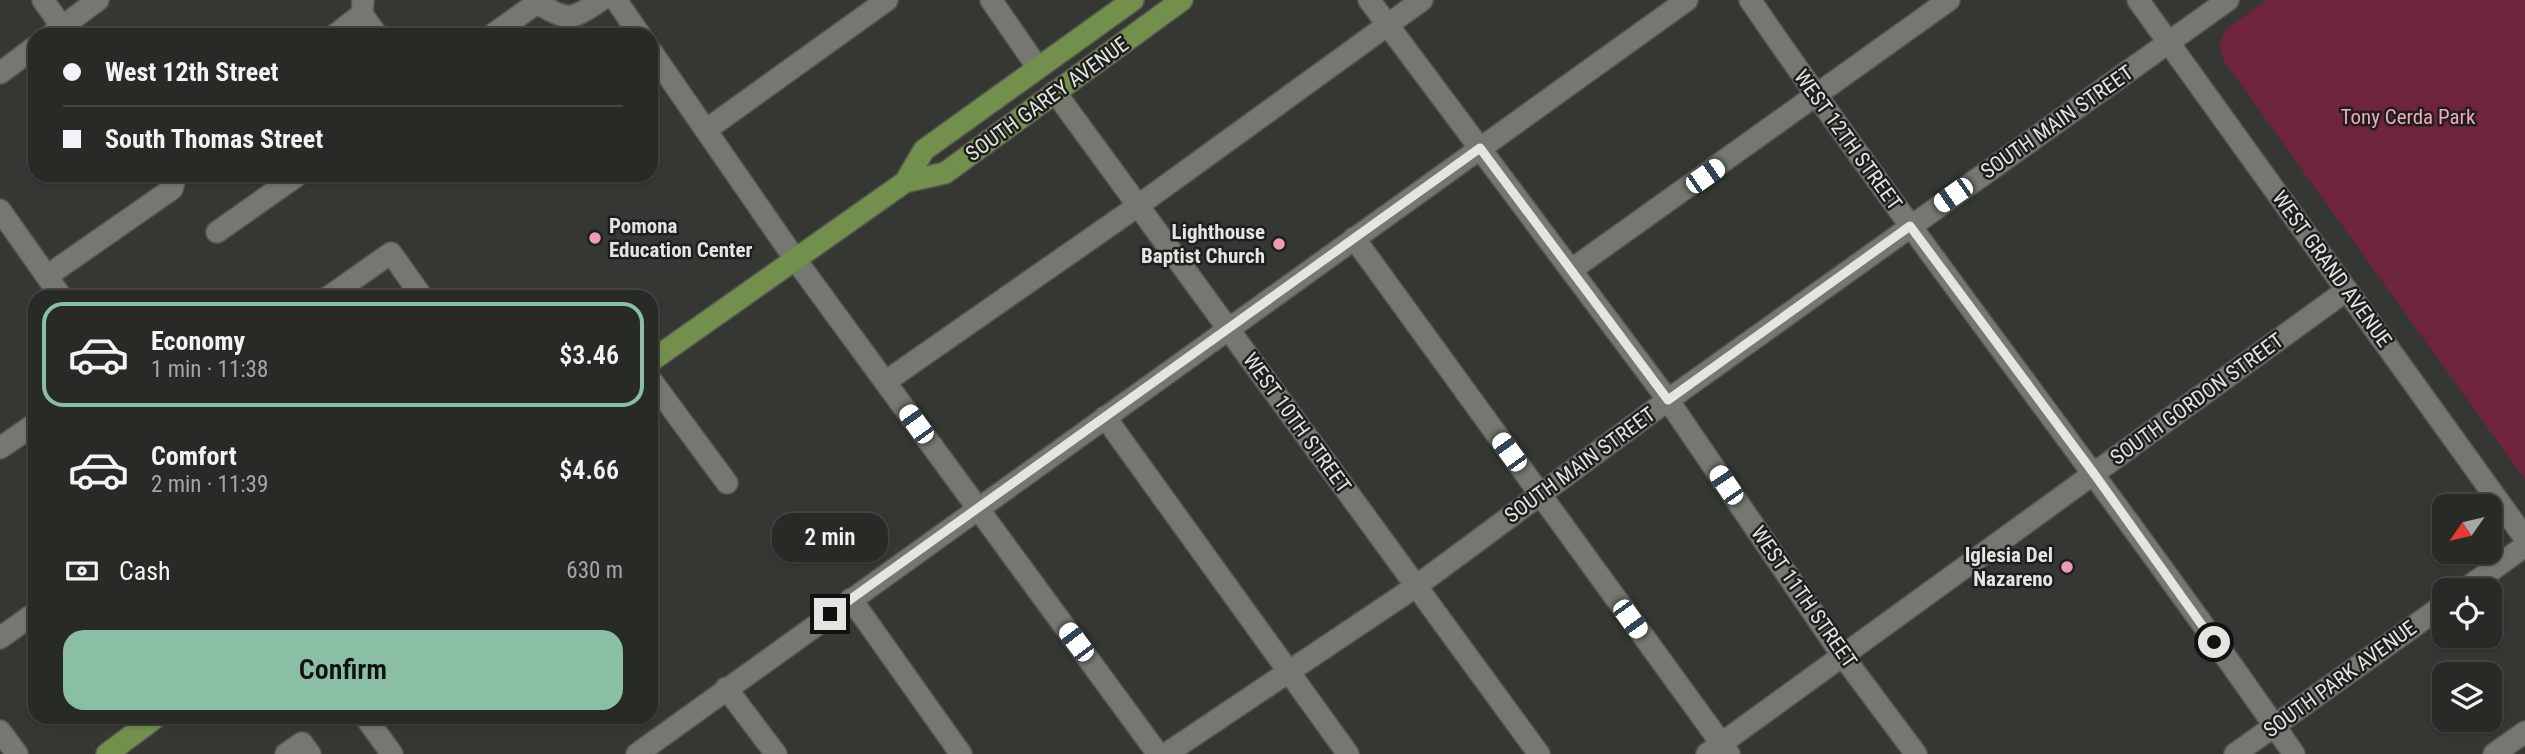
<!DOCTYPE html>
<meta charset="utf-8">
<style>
:root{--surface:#282a26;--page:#343632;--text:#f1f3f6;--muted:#a5a7a7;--line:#444643;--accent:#8abfa5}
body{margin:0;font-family:"Roboto Condensed",sans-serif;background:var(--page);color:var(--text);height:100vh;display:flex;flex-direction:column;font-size:26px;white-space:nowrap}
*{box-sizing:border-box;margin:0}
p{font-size:23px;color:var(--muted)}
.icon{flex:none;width:38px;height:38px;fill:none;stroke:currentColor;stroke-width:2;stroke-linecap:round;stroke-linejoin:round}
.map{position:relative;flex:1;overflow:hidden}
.sheet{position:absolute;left:28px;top:290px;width:630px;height:434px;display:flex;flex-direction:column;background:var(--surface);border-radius:21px;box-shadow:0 2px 5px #0004,0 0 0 2px var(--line)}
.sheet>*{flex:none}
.guide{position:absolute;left:28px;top:28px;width:630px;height:154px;border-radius:21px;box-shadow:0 2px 5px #0004,0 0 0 2px var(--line);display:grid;align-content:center;height:154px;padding:0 35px;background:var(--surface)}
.needle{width:46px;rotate:236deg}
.tools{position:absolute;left:2432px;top:494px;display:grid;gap:14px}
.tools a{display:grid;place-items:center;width:70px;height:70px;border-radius:14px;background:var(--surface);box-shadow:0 2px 5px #0004,0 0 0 2px var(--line);font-size:35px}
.end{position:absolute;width:32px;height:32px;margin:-16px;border:9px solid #e3e5e1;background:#111;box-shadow:0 0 0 4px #111}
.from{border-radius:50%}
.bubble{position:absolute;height:49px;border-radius:21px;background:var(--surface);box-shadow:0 2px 5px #0004,0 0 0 2px var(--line);font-size:23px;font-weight:600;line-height:49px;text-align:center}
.car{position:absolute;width:21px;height:42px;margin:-21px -10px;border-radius:9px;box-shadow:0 0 5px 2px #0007;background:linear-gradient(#fff 24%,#345 0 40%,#fff 0 76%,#345 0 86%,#fff 0)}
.guide b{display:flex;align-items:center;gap:24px;height:66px;font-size:26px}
.guide b+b{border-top:2px solid var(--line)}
.guide i{width:18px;height:18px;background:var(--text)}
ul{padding:12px 0 0;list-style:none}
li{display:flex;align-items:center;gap:21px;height:105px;margin:0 14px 10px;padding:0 21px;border:4px solid transparent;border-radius:21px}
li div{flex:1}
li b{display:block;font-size:26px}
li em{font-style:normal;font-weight:600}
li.on{border-color:var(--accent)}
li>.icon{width:63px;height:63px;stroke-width:1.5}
.pay{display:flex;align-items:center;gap:18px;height:77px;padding:0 35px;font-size:26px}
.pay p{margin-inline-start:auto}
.primary-button{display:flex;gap:14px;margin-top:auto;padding:14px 35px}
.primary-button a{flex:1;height:80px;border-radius:21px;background:var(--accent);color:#111;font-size:28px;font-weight:600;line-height:80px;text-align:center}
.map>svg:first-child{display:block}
.green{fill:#6e243f}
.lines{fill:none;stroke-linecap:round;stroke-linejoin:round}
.minor-casing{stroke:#545751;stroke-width:24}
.major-casing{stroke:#545751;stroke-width:24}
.minor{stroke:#747870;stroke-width:21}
.major{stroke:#728f4b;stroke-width:21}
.route{stroke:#e3e5e1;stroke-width:9}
.poi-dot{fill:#f19ab3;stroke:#1d1f1c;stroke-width:2.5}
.labels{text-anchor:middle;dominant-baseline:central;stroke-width:5;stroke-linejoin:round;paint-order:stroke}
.street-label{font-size:21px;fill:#e3e5e1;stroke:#1d1f1c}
.park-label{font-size:21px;fill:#f3a6bb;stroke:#1d1f1c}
.poi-label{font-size:21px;font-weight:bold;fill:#e3e5e1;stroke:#1d1f1c;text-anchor:end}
</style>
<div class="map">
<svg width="2525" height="754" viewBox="0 0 2525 754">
<rect width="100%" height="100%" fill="#353832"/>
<path class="green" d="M 2267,0 L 2482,0 L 2484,2 L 2487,0 L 2525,0 L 2525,480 L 2224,61 L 2219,45 L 2226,29 Z"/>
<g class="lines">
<g class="minor-casing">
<path id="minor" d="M 43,0 L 62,27
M 363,0 L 362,14 L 377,35
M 616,0 L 640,35
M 991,0 L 1038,68
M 1369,0 L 1668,400 L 1842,655 L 1916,754
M 1750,0 C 1925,255 2118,499 2294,754
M 2138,0 L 2525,538
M 51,35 L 98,0
M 335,35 L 362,14
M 492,35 L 537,3 C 569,21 570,21 601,0
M 651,51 L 795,259 L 1158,754
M 0,73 L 35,47
M 1055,92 L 1539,754
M 706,130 L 887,0
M 0,210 L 62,298
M 217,232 L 298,175
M 1354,238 L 1729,754
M 1571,270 L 1949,0
M 47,276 L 172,189 L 176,175
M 327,298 L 391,253 L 423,298
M 651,380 L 727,483
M 885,382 L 1139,205 L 1422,0
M 1105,417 L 1348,754
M 0,448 L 35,424
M 2464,590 L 2525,546
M 851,599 L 961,754
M 0,638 L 35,613
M 726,688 L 776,754
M 366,718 L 392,754
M 0,731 L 17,754
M 286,754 L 302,743 L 310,754
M 637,754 L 1687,0
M 1166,754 L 1415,587 L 1668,400 L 2228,0
M 1707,754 L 2347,290
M 2235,754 L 2445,604
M 2494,754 L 2525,732"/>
</g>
<g class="major-casing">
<path id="major" d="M 905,182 L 924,150 L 1133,0
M 651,361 L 905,182 L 945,173 L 1182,0
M 107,754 L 155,718"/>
</g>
<use href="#minor" class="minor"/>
<use href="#major" class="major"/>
</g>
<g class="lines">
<path class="route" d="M 830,614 L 1480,148 L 1668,400 L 1910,226 L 2095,475 L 2214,642"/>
</g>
<g class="poi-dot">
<circle cx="595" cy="238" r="7"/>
<circle cx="1279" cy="244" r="7"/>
<circle cx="2067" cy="567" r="7"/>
</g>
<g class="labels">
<g class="street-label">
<text transform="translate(1047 99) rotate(-36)">SOUTH GAREY AVENUE</text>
<text transform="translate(2057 122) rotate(-35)">SOUTH MAIN STREET</text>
<text transform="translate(1848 140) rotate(54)">WEST 12TH STREET</text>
<text transform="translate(2332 269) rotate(54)">WEST GRAND AVENUE</text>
<text transform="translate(2197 399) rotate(-36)">SOUTH GORDON STREET</text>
<text transform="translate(1297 423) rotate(54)">WEST 10TH STREET</text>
<text transform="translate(1580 465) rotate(-36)">SOUTH MAIN STREET</text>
<text transform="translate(1804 597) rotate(55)">WEST 11TH STREET</text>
<text transform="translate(2340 679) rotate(-36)">SOUTH PARK AVENUE</text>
</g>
<g class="park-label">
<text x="2408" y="117">Tony Cerda Park</text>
</g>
<g class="poi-label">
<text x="609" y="226" text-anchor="start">Pomona<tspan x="609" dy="24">Education Center</tspan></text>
<text x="1265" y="232">Lighthouse<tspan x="1265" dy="24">Baptist Church</tspan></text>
<text x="2053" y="555">Iglesia Del<tspan x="2053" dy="24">Nazareno</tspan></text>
</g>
</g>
</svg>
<div class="tools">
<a><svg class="needle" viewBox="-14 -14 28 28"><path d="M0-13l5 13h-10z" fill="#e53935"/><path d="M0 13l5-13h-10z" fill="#a5a7a7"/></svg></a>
<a><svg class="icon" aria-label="locate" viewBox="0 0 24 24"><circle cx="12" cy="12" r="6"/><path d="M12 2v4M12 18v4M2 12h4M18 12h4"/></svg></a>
<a><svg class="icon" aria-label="layers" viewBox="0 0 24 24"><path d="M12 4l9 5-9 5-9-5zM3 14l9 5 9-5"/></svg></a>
</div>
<i class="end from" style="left:2214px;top:642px"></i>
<i class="end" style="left:830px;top:614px"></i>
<div class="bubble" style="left:772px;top:513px;width:116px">2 min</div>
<i class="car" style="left:1705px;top:176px;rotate:55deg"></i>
<i class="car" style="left:1953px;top:195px;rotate:235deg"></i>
<i class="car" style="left:916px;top:424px;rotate:324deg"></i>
<i class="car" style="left:1509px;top:452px;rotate:324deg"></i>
<i class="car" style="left:1726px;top:485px;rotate:326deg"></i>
<i class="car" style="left:1630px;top:619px;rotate:144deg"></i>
<i class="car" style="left:1076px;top:642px;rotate:323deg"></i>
<div class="guide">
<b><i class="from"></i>West 12th Street</b>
<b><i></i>South Thomas Street</b>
</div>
<section class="sheet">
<ul>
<li class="on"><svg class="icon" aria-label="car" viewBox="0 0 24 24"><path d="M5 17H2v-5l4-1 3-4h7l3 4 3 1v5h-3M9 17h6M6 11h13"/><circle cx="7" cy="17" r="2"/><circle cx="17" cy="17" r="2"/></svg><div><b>Economy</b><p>1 min · 11:38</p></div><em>$3.46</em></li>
<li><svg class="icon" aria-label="car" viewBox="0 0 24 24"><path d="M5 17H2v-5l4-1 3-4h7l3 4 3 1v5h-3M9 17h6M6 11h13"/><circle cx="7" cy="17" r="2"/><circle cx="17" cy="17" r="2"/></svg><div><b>Comfort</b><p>2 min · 11:39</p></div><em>$4.66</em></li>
</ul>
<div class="pay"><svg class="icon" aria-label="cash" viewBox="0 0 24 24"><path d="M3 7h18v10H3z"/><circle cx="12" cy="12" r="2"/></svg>Cash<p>630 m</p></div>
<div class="primary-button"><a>Confirm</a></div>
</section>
</div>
